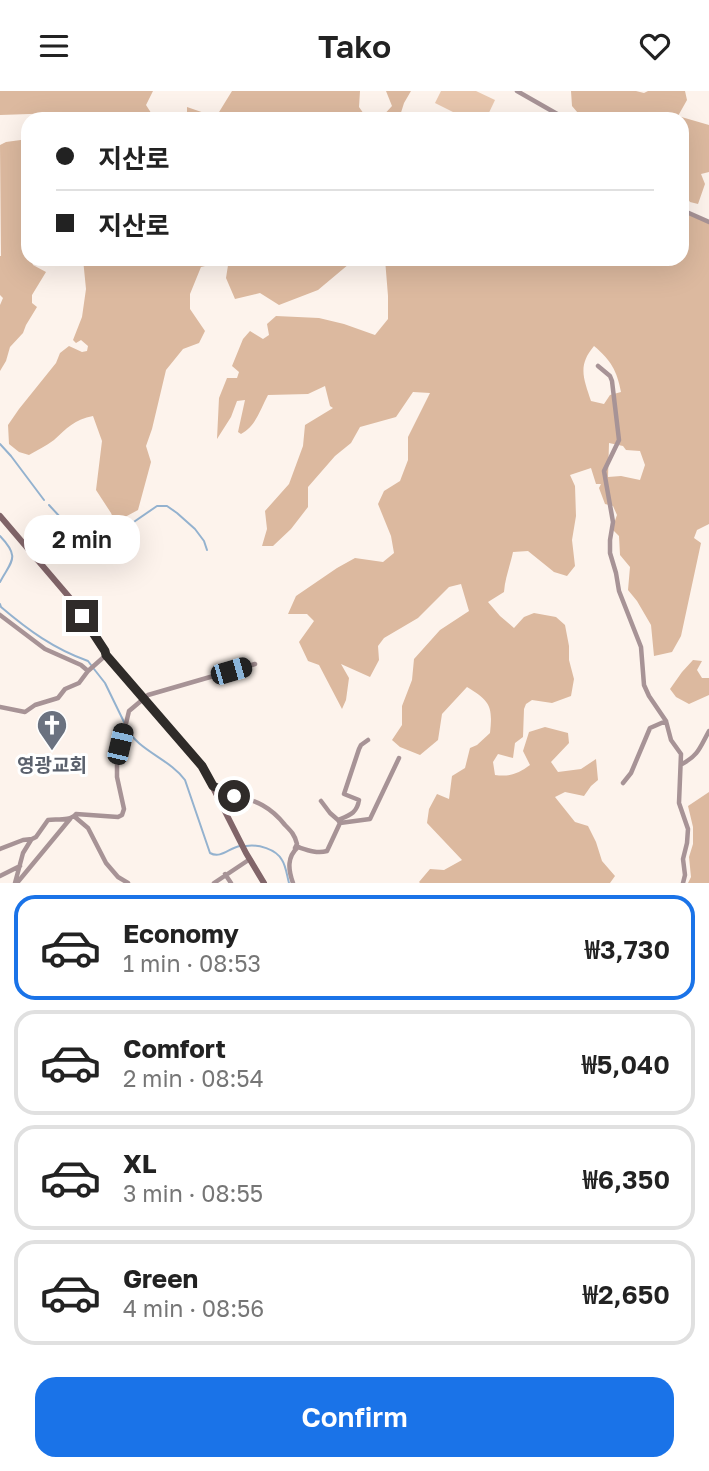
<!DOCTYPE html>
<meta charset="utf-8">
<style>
:root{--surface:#fff;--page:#f6f6f6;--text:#222;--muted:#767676;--line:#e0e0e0;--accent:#1a73e8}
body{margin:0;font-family:"Golos Text","Noto Sans KR",sans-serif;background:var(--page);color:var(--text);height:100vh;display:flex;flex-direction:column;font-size:26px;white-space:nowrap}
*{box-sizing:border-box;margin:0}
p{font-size:23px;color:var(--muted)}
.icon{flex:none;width:38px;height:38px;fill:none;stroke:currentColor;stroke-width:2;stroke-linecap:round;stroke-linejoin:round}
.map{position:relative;height:792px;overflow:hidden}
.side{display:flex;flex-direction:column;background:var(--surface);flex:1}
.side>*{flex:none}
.banner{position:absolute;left:21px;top:21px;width:668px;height:154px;border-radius:21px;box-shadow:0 7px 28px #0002;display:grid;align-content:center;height:154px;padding:0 35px;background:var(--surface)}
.end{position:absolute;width:32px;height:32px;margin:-16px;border:9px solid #2f2b29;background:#fff;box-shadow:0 0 0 4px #fff}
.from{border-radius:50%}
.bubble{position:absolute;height:49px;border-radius:21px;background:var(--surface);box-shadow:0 7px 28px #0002;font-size:23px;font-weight:600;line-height:49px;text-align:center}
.car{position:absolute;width:21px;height:42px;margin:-21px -10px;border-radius:9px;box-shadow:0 0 5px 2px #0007;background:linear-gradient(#222 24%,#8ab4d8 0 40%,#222 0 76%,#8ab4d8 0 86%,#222 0)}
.banner b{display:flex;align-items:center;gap:24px;height:66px;font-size:26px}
.banner b+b{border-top:2px solid var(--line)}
.banner i{width:18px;height:18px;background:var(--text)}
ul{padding:12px 0 0;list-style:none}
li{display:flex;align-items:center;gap:21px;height:105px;margin:0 14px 10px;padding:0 21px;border:4px solid var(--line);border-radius:21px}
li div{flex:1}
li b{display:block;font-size:26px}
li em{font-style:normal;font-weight:600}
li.active{border-color:var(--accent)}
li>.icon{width:63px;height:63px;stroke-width:1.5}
.cta{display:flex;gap:14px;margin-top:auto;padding:14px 35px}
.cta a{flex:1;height:80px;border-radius:21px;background:var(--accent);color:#fff;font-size:28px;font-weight:600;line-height:80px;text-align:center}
header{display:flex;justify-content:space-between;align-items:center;height:91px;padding:0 35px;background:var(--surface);font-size:32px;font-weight:600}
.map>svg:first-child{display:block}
.green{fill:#e9c8af}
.forest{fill:#dcb99f;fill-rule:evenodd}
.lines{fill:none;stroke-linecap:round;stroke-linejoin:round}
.stream{stroke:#94b2cf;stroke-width:2}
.street{stroke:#a79396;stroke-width:4.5}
.secondary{stroke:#816569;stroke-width:6}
.route{stroke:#2f2b29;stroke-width:9}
.labels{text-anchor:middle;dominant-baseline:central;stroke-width:6;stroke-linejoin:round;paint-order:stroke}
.worship-label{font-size:19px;font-weight:bold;fill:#5b616d;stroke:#fff}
</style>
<header><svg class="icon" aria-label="menu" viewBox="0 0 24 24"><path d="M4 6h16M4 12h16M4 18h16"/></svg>Tako<svg class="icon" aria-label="heart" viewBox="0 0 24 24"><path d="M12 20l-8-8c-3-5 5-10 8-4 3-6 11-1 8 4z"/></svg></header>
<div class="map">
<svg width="709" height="792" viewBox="0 0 709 792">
<rect width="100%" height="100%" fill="#fdf3ec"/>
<path class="green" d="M 441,0 L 476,0 L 495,9 L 486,28 L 467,28 L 435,12 Z"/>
<path class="forest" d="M 0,0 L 153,0 L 146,14 L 155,28 L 67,28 L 59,22 L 0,24 Z
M 232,0 L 360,0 L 359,16 L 366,26 L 379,28 L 187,28 L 187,16 L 216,26 Z
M 386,0 L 411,0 L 404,12 L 399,28 L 380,28 L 392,15 Z
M 571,0 L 636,0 L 644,2 L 648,0 L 685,0 L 687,9 L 678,25 L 709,34 L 709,81 L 701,83 L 705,93 L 698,113 L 690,111 L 686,105 L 685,88 L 682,87 L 682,28 L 583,28 L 572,15 Z
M 28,48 L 28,168 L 31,168 L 33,174 L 46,181 L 32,204 L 32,212 L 37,216 L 26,234 L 23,242 L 10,256 L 6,270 L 0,280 L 0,214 L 3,207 L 0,204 L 0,165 L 1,165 L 0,54 L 6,51 Z
M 683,118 L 709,130 L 709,433 L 697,439 L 694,447 L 701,452 L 681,545 L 672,561 L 654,565 L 651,534 L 637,510 L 628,499 L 630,476 L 620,464 L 619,445 L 612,438 L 617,424 L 613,415 L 605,413 L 599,397 L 601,393 L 596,393 L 591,377 L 570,384 L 575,395 L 576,425 L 572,449 L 575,475 L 567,485 L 554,481 L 528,460 L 513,461 C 510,475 505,487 504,501 L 488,511 L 500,525 L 514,537 L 524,526 L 534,522 L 556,526 L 565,534 L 569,555 L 569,569 L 574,588 L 571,605 L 552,612 L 532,609 L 526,613 L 524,618 L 523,646 L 515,652 L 513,667 L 498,663 L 493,671 L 495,684 C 509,686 518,683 530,674 L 523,660 L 529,641 L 545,636 L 568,642 L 569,652 L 551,671 L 558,681 L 581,678 L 596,668 L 598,689 L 591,695 L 584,705 L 565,701 L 555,706 L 575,731 L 588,735 L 596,751 L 602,770 L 615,785 L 610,792 L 420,792 L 419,791 L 430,778 L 444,779 L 462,769 L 427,732 L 429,718 L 437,703 L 449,708 L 452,685 L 465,677 L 470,657 L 477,654 L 490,642 C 493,615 490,610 467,596 L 442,623 L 438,649 L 420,664 L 400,656 L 392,649 L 402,634 L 402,615 L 412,589 L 414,568 L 440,539 L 469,520 L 461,493 L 449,496 L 418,527 L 384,547 L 378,555 L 379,569 L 370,586 L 341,573 L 349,587 L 346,609 L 342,618 L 319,574 L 308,570 L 299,551 L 314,530 L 307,523 L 288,523 L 296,505 L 337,477 L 355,467 L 383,471 L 394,462 L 391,445 L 378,413 L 384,400 L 400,390 L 408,369 L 408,346 L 430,302 L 413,301 L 396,326 L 360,336 L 351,352 L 335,365 L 308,396 L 308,416 L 291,438 L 273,455 L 262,455 L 267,438 L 265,420 L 289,393 L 303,355 L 305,334 L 333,317 L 330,315 L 325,295 L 308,303 L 268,304 C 260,319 256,335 241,343 L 238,341 L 245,309 L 237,310 L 231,326 L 217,348 L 219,307 L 227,287 L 237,287 L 239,281 L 232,275 L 243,248 L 250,240 L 263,248 L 269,244 L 267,233 L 276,225 L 319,227 L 344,233 L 375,244 L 388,228 L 388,205 L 385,168 L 682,168 ZM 594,255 C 611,269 617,280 621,301 L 610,304 L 604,313 L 591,310 C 584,288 577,275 594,255 ZM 609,352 L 623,355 L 626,359 L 640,360 L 645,374 L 640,389 L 621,385 L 608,386 Z
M 83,168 L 217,168 L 213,173 L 201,176 L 190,203 L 190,218 L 205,240 L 199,252 L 183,258 L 166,279 L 152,338 L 146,355 L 151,371 L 138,419 L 125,426 L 117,436 L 111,422 L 96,399 L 102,350 L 93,325 C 75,328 66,338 54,349 C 46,355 37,359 29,364 L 19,361 L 9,353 L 8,334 L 19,318 L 56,272 L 60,262 L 69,255 L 82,261 L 87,260 L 88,255 L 81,249 L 76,252 L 73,249 L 82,226 L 86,198 Z
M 229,168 L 353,168 L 349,173 L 318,199 L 279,214 L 260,202 L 235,208 L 226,187 Z
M 693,569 L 702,570 L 697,579 L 702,587 L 709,587 L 709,604 L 689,613 L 676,606 L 670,598 L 682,581 Z
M 709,701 L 709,792 L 688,792 L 691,786 L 689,766 L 693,753 L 693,736 L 688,715 Z"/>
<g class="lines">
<path class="stream" d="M 0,353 L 11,365 L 44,409
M 49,414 L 84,452 L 98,456 L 108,453 L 125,437 L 157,415 L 167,415 L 177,422 L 195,438 L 204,450 L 207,459
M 0,445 C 21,467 11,470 0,491
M 0,513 L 1,516 C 28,539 54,558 88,570 L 91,574
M 94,578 L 105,592 L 124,631
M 126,636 C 137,659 170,668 185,689 L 210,762 C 221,768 229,757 240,755
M 246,755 C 258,753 276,758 282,769 C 286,775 287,785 289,792"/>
<path class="street" d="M 517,0 L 566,28
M 682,119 L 709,131
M 598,275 L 610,285 L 612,290 L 619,349 L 604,380 L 613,431 L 610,449 L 610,462 L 616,482 L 619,500 L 641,556 L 644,594 L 649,605 L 666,630 L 671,649 L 681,663 L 679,712 L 688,738 L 687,752 L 683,768 L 685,784 L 683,792
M 0,524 L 45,558 L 81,574 L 88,580 L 106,564
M 0,616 L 25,621 L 35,614 L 58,607 L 65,598 L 79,592 L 88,580
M 682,673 C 699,664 700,656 709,640
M 623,692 L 631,682 L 650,637 L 666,630
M 213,695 C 242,709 263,706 285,734 C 291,740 295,744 297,753 L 295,757
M 321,710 L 330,722 L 338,729
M 75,726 L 88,737 L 106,772 L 118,786 L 128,792
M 340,732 L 338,729 C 350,724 357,722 359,709 L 344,703 L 359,658 L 361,654 L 368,649
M 0,758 L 23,749 L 32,748 L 36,746 L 48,729 C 57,728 71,730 76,723 L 118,726 L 122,724 L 124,718 L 117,686 L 117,670 L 129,620 L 148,604 L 255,573
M 225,783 L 231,792
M 0,785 L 20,775
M 15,792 L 23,762 L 31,749
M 17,792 L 70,728
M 214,792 L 250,768
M 293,792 C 288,778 287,766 298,756 C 307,759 317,763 327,760 L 340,732 L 370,728 L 399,667"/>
<path class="secondary" d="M 0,425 L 70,507 L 105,560 L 106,564 L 202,675 L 246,762 L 264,792"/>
</g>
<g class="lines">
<path class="route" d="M 82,525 L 105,560 L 106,564 L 202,675 L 213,695 L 234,705"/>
</g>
<defs>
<g id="church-pin" transform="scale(1.575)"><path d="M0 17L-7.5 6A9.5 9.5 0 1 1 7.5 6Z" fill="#6b7280" stroke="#fff"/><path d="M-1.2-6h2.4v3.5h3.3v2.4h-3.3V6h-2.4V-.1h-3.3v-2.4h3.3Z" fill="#fff"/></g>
</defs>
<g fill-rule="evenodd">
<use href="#church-pin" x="52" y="634"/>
</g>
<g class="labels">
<g class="worship-label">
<text x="52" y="673">영광교회</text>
</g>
</g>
</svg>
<i class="end from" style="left:234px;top:705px"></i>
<i class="end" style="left:82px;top:525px"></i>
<div class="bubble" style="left:24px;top:424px;width:116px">2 min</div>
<i class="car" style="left:231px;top:580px;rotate:74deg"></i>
<i class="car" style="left:120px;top:653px;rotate:13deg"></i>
<div class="banner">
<b><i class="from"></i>지산로</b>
<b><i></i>지산로</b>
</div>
</div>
<section class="side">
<ul>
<li class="active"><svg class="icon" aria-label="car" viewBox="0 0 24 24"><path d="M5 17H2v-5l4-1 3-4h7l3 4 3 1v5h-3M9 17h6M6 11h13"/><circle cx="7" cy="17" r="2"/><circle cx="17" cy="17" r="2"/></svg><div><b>Economy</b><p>1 min · 08:53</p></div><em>₩3,730</em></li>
<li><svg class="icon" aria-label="car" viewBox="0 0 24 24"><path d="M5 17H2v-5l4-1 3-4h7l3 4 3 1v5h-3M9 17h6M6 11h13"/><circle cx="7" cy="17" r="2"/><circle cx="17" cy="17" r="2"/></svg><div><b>Comfort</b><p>2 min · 08:54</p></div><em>₩5,040</em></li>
<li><svg class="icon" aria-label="car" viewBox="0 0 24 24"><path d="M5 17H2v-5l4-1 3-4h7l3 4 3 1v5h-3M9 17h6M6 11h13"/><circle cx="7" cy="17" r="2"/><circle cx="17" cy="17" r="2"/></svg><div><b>XL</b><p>3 min · 08:55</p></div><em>₩6,350</em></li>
<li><svg class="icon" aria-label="car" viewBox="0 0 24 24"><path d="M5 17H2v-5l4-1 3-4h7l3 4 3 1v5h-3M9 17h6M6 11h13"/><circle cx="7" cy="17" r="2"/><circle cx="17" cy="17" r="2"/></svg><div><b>Green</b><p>4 min · 08:56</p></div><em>₩2,650</em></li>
</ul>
<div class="cta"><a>Confirm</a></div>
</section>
